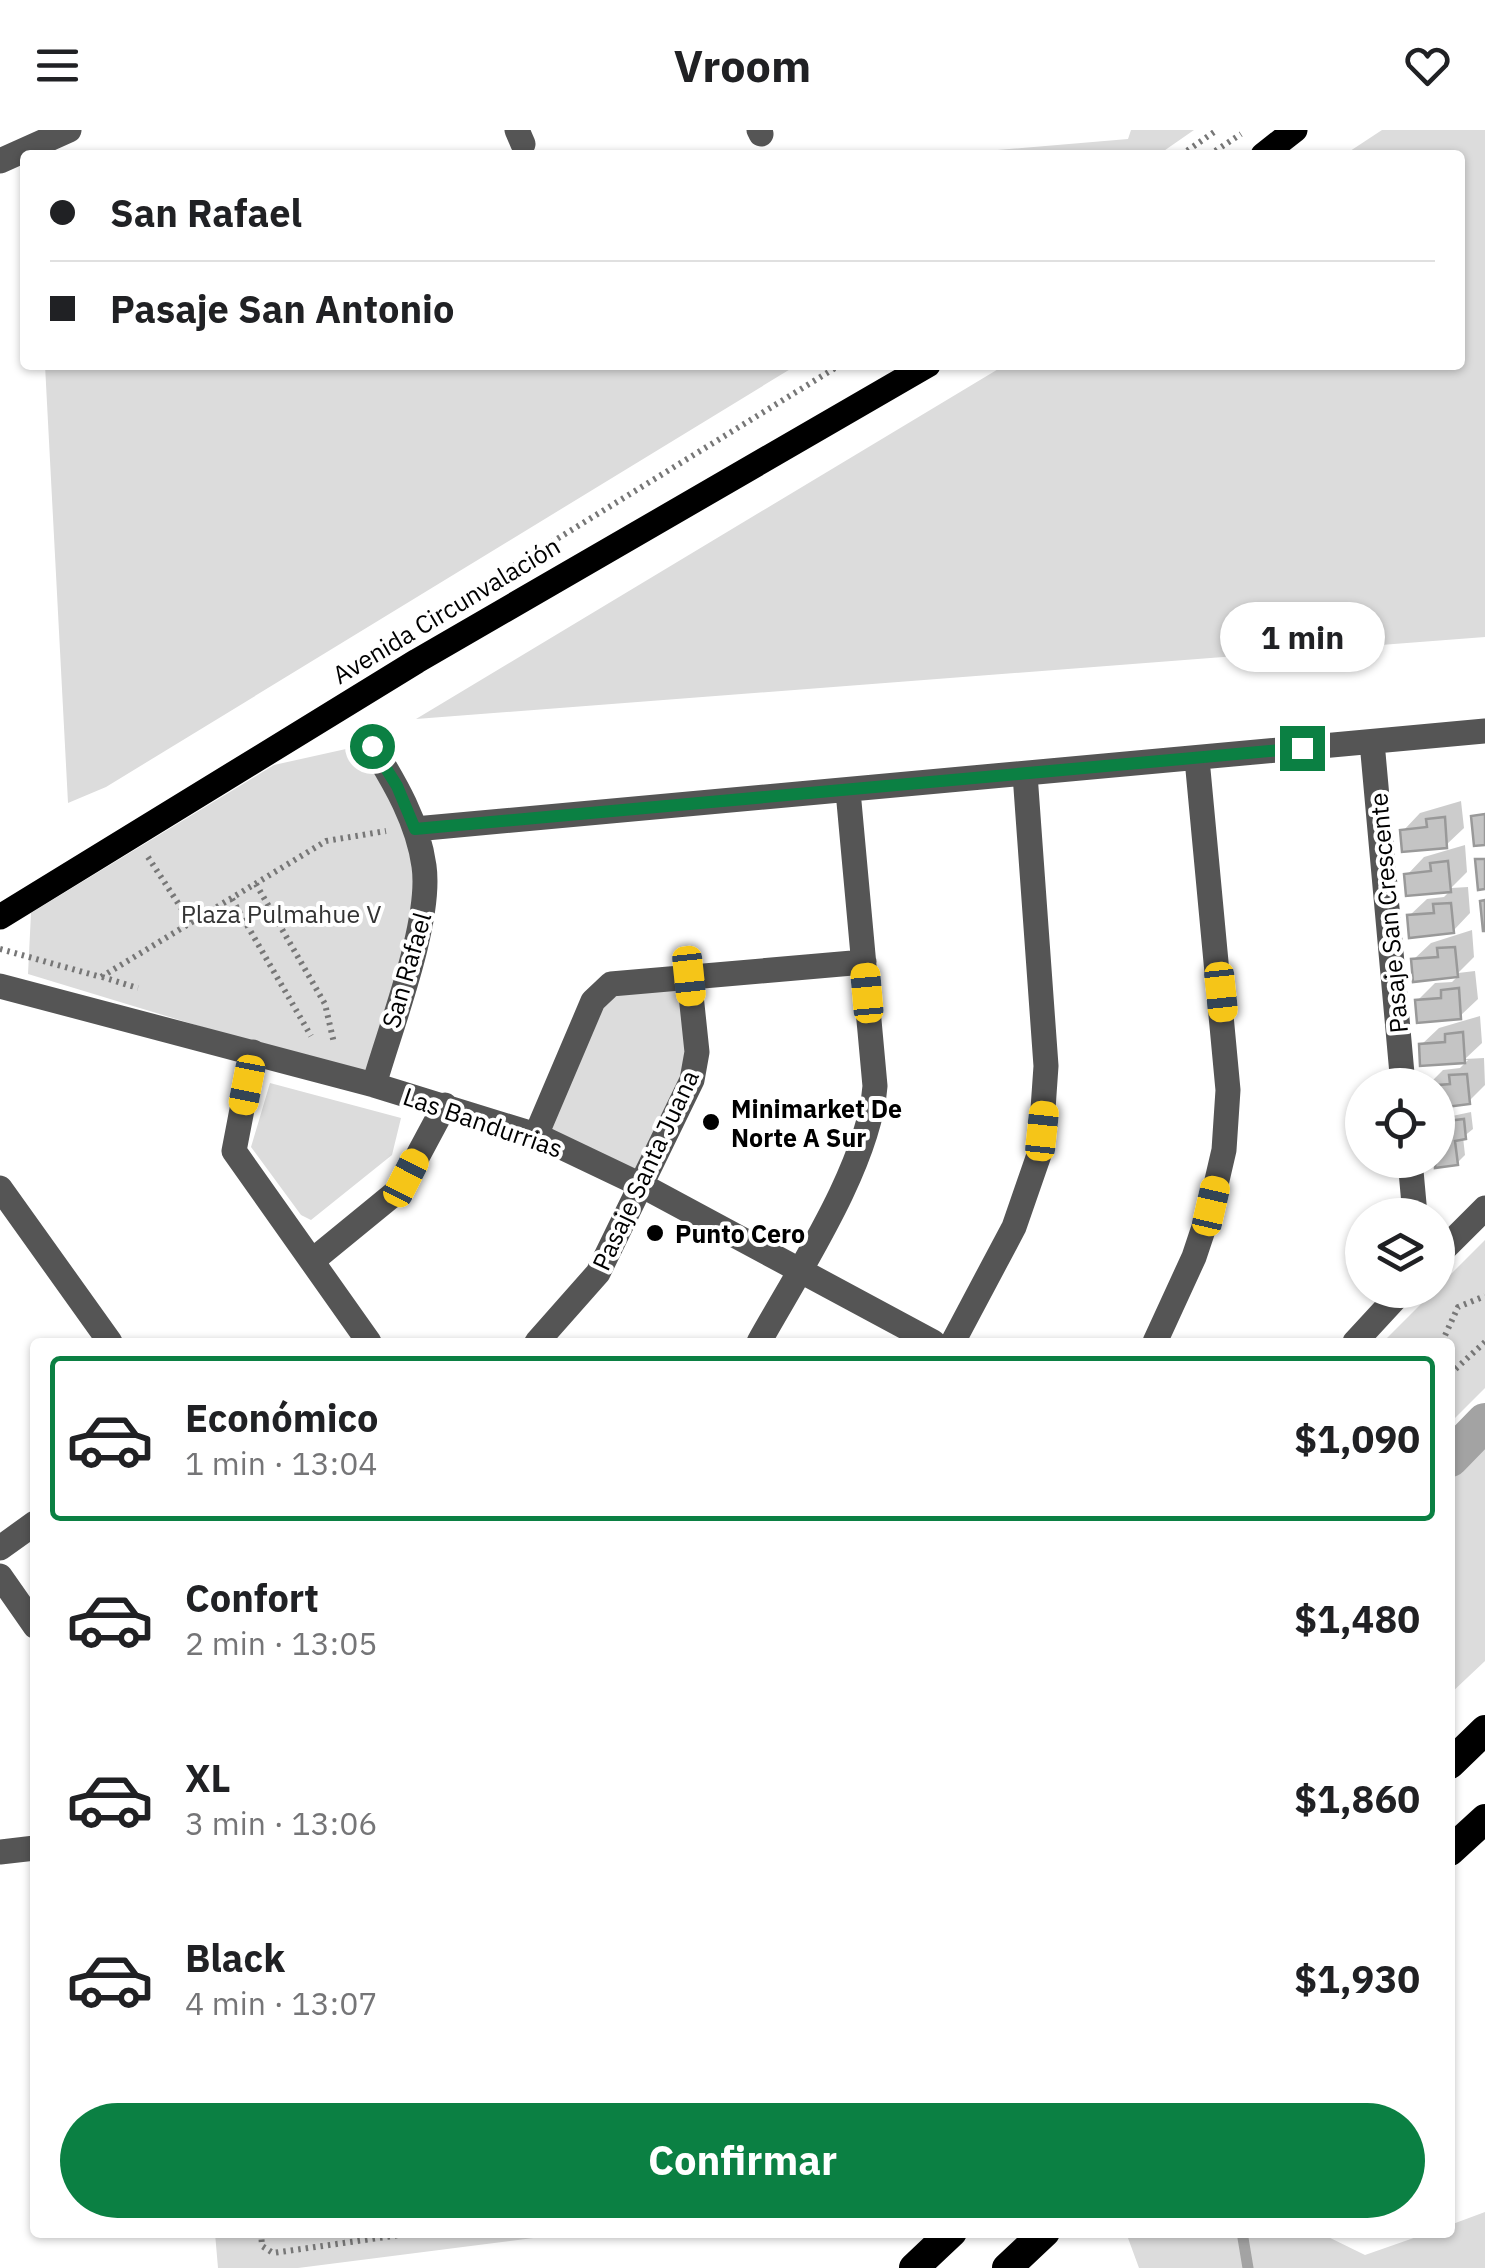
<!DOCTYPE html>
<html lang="es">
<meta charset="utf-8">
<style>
:root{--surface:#fff;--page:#f6f6f6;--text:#202124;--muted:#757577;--line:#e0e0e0;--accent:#0b8043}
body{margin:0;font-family:"IBM Plex Sans",sans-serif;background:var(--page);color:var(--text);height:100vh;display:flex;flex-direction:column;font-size:38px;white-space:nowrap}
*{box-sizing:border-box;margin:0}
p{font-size:32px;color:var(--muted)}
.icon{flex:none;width:55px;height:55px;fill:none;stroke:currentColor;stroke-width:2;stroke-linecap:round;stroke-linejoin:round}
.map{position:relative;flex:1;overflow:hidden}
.sheet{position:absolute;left:30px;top:1208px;width:1425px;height:900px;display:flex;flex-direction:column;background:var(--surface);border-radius:10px;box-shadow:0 2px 8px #0004}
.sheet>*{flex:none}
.top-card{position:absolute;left:20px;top:20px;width:1445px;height:220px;border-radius:10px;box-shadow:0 2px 8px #0004;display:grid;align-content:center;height:220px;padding:0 30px;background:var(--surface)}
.tools{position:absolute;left:1345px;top:938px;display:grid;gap:20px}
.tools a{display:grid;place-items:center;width:110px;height:110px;border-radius:50%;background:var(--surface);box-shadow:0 2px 8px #0004;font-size:50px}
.end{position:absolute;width:45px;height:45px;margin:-22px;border:12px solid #0b8043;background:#fff;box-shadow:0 0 0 5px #fff}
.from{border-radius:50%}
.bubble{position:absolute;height:70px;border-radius:35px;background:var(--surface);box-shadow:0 2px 8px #0004;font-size:32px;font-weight:800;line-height:70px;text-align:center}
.car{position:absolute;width:30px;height:60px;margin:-30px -15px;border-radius:12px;box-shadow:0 0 8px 2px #0007;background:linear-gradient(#f5c518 24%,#345 0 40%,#f5c518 0 76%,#345 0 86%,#f5c518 0)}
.top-card b{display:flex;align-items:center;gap:35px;height:95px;font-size:38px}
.top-card b+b{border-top:2px solid var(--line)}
.top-card i{width:25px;height:25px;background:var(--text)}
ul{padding:18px 0 0;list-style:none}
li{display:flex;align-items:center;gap:30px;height:165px;margin:0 20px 15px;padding:0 10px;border:5px solid transparent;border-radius:10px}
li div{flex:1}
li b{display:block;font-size:38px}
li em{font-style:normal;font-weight:800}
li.selected{border-color:var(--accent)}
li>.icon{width:90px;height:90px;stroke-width:1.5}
.cta{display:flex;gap:20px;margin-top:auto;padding:20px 30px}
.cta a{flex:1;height:115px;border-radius:60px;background:var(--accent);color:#fff;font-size:40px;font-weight:800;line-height:115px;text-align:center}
header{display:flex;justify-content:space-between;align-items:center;height:130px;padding:0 30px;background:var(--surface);font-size:45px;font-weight:800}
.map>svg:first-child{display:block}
.green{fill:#dcdcdc}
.shadow{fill:#0003}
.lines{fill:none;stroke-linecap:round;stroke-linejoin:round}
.stream{stroke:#a3a3a3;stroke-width:11}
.canal{stroke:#a3a3a3;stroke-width:38}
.building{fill:#c4c4c4;stroke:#999;stroke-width:2.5}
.path{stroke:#777;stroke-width:6;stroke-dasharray:2.5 5;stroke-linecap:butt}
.minor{stroke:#555;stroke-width:25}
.major{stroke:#000;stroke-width:25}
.highway{stroke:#000;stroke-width:30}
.route{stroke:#0b8043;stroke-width:12}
.poi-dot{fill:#000;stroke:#fff;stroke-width:4}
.labels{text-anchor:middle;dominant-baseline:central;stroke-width:8;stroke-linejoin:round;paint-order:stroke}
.street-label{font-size:25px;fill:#000;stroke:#fff}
.park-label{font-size:25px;fill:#333;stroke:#fff}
.poi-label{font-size:25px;font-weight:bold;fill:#000;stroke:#fff;text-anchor:start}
</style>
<header><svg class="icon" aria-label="menu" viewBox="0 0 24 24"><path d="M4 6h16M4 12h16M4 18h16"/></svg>Vroom<svg class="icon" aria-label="heart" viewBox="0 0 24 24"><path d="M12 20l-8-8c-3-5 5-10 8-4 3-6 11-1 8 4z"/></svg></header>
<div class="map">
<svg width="1485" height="2138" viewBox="0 0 1485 2138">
<rect width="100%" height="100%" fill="#fff"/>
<path class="green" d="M 1131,0 L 1194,0 L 1158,25 L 938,25 L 1128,9 Z
M 1382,0 L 1485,0 L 1485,507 L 416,589 L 1005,235 L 1460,235 L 1460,25 L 1344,25 Z
M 45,235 L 797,235 L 106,657 L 68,673 Z
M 364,615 L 409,700 L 420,771 L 370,948 L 28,844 L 31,783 L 274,635 Z
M 685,851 L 693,921 L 640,1048 L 543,1002 L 603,863 Z
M 270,953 L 401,988 L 392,1025 L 311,1090 L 301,1085 L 251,1017 Z
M 1485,1110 L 1485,1258 L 1450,1293 L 1450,1212 L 1383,1212 Z
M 1485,1309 L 1485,1531 L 1450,1564 L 1450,1337 Z
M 1485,2082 L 1485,2138 L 1139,2138 L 1128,2108 L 1134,2102 L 1320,2103 L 1365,2125 L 1428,2103 L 1450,2102 L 1450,2095 Z
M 215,2103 L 215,2102 L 572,2103 L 298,2138 L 218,2138 Z"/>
<path class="shadow" d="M 1461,671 L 1464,698 L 1446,715 L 1403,701 L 1420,683 Z
M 1465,715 L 1467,742 L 1451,758 L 1468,757 L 1470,783 L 1453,801 L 1409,786 L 1427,769 L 1444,767 L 1452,759 L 1409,763 L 1407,745 L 1424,727 Z
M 1472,800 L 1474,827 L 1458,843 L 1475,841 L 1478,869 L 1460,886 L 1417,871 L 1435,853 L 1452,852 L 1459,845 L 1415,849 L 1413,830 L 1431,813 Z
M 1480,886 L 1482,913 L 1465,929 L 1484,928 L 1485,955 L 1468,972 L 1438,975 L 1438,955 L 1428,955 L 1443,940 L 1460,938 L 1468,930 L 1423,934 L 1421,915 L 1439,898 Z
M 1471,982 L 1473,999 L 1463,1007 L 1465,1025 L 1457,1033 L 1438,1030 L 1438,989 Z"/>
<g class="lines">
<path class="stream" d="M 1242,2102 L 1248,2138"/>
<path class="canal" d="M 1450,1328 L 1485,1292"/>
</g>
<path class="building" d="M 1485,684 L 1485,715 L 1474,716 L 1471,686 Z
M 1445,687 L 1447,718 L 1402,722 L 1400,700 L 1427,697 L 1426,689 Z
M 1475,729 L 1485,729 L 1485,759 L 1478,760 Z
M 1448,731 L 1451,762 L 1406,766 L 1404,744 L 1431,741 L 1430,733 Z
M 1485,770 L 1485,801 L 1483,801 L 1480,771 Z
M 1451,773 L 1454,803 L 1409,808 L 1407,785 L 1434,783 L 1433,774 Z
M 1455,817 L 1458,847 L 1413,852 L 1411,829 L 1438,827 L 1437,818 Z
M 1459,858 L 1461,889 L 1417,893 L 1415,870 L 1441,868 L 1441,860 Z
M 1463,902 L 1465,933 L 1420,936 L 1419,914 L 1445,912 L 1445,904 Z
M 1467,944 L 1470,974 L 1438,978 L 1438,955 L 1450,954 L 1449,945 Z
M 1464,989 L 1466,1009 L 1455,1011 L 1458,1035 L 1435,1038 L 1438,992 Z"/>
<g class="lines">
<path class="path" d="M 1181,25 L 1217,0
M 1209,25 L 1241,4
M 513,436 L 840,235
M 148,727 L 191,793
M 256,754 L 325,874 L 334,913
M 232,769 L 311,906
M 0,819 L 101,847 L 326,711 L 386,701
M 102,847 L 138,858
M 1442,1212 L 1458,1177 L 1485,1166
M 1450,1244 L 1485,1212
M 261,2102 L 262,2116 L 273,2123 L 421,2102"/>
<path class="minor" d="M 517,0 L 523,14
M 759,0 L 761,4
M 0,31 L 69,0
M 1372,612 L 1403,955
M 372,616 C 395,653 418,692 424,736 C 432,792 390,898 374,955
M 415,699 L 1485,601
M 0,856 L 374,955 L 536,1005 L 643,1056 L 933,1212
M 253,922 L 234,1021 L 369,1212
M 536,1005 L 593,871 L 611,854 L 864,832
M 1410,1030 L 1415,1085
M 0,1058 L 110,1212
M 1438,1125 L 1485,1078
M 312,1131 L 400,1059 L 445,975
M 537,1212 L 598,1143 L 692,950 L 697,922 L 689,846
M 759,1212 C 798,1142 869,1035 875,956 L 848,661
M 953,1212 L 1014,1097 L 1040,1022 L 1046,936 L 1025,644
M 1155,1212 L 1194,1127 L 1211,1076 L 1224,1020 L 1228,960 L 1197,629
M 1355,1212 L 1403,1160
M 0,1418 L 35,1393
M 0,1446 L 35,1496
M 0,1722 L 35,1718"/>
<path class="major" d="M 1263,25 L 1295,0
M 0,787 L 417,531 L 928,235"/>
<path class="highway" d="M 1450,1634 L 1485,1600
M 1450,1721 L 1485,1689
M 914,2138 L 952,2102
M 1007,2138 L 1045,2102"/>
</g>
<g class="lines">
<path class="route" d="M 372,616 L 397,656 L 415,699 L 1302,618"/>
</g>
<g class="poi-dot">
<circle cx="711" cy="992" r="10"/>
<circle cx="655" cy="1103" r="10"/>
</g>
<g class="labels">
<g class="street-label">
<text transform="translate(446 480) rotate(-31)">Avenida Circunvalación</text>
<text transform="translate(1388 783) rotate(-95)">Pasaje San Crescente</text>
<text transform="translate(406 840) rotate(-74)">San Rafael</text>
<text transform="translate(483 992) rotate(19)">Las Bandurrias</text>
<text transform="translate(645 1040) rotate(-65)">Pasaje Santa Juana</text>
</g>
<g class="park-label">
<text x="281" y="783">Plaza Pulmahue V</text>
</g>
<g class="poi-label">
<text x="731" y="978">Minimarket De<tspan x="731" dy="29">Norte A Sur</tspan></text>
<text x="675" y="1103">Punto Cero</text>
</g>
</g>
</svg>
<div class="tools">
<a><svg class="icon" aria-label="locate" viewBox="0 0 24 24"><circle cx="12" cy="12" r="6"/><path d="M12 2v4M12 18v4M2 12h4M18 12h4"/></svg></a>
<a><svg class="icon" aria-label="layers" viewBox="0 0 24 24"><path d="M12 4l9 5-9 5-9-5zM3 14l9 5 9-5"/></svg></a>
</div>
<i class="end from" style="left:372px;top:616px"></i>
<i class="end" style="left:1302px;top:618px"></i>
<div class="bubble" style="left:1220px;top:472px;width:165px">1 min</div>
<i class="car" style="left:689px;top:846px;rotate:174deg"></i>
<i class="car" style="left:1221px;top:862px;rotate:174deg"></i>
<i class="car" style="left:867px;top:863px;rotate:355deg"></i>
<i class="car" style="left:247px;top:955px;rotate:191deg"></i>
<i class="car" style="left:1042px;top:1001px;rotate:6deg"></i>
<i class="car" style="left:406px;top:1048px;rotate:27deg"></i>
<i class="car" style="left:1211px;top:1076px;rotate:13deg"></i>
<div class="top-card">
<b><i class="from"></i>San Rafael</b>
<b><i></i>Pasaje San Antonio</b>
</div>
<section class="sheet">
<ul>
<li class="selected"><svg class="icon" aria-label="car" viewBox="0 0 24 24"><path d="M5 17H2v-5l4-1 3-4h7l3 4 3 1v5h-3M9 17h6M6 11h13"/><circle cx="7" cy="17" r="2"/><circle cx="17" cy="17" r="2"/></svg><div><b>Económico</b><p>1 min · 13:04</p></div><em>$1,090</em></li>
<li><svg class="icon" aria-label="car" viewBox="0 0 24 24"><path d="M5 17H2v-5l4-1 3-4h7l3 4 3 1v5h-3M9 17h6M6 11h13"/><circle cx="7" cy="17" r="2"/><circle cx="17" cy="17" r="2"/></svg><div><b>Confort</b><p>2 min · 13:05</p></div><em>$1,480</em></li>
<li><svg class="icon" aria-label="car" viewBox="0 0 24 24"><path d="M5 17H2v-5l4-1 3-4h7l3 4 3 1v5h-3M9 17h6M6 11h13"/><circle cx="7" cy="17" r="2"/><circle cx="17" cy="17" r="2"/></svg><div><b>XL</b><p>3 min · 13:06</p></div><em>$1,860</em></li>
<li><svg class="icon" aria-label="car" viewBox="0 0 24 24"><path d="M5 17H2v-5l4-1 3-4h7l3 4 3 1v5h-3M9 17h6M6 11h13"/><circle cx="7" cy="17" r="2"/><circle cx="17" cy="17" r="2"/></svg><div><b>Black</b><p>4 min · 13:07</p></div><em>$1,930</em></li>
</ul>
<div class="cta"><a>Confirmar</a></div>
</section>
</div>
